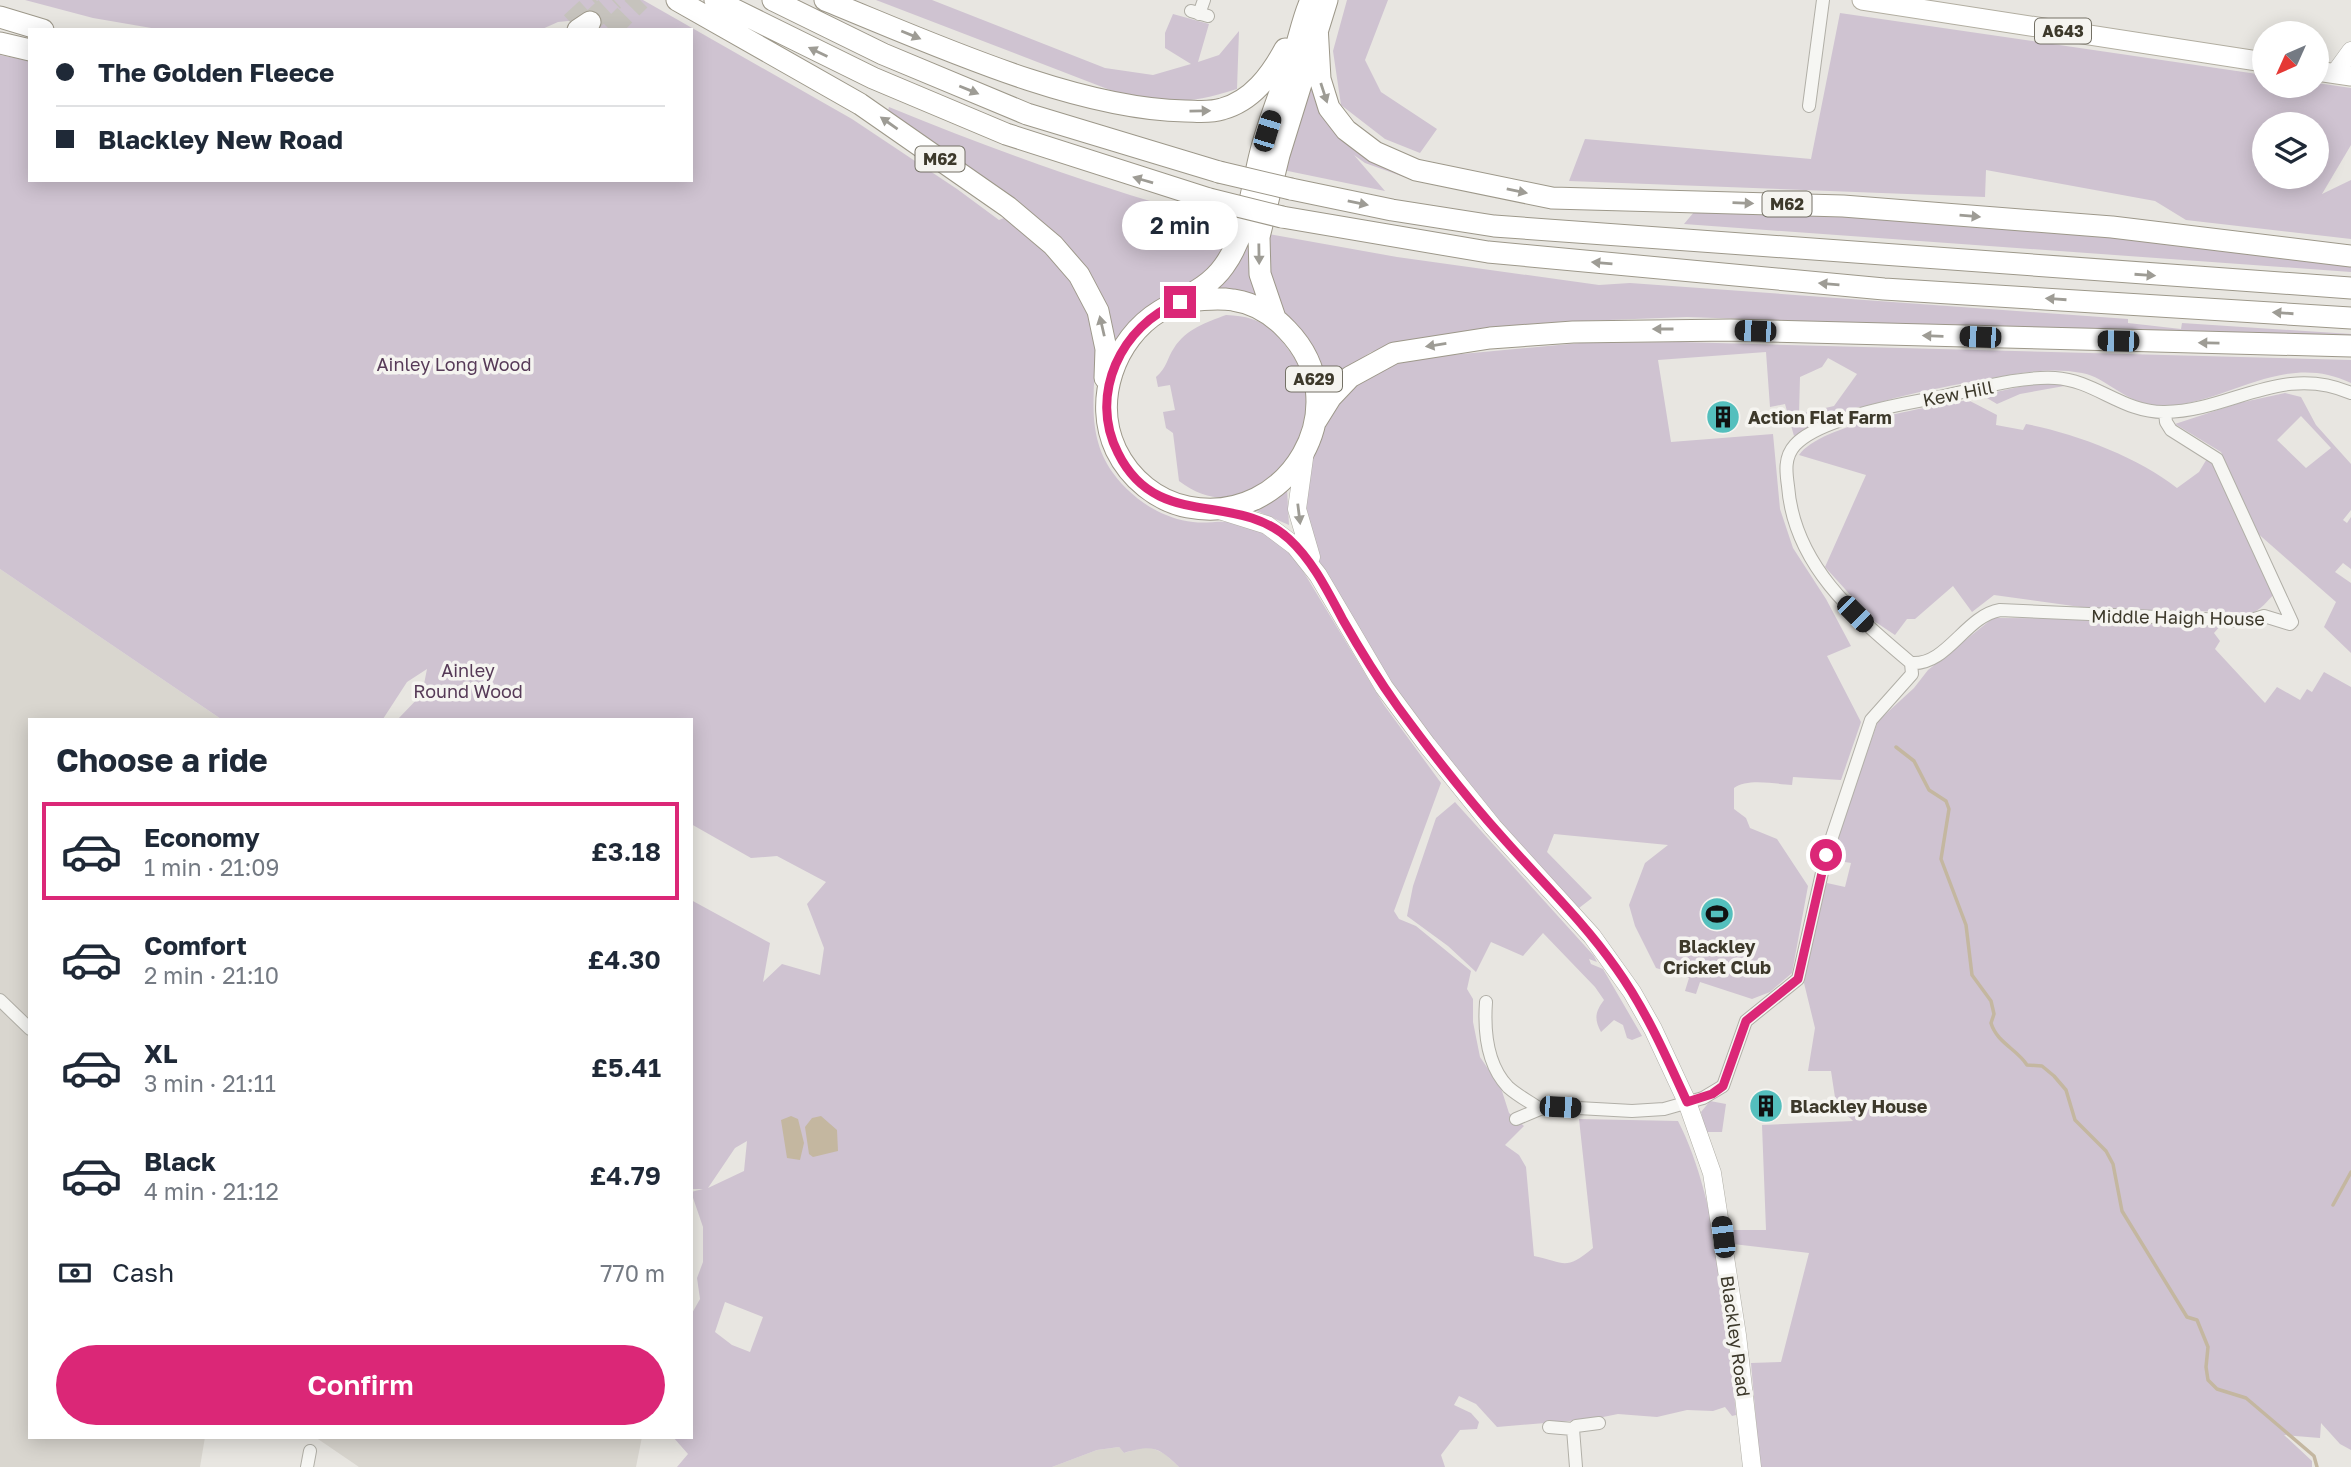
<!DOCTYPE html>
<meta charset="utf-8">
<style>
:root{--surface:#fff;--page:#f2f2f3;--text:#1f2937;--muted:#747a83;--line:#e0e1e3;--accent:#db2777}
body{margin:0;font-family:"Golos Text",sans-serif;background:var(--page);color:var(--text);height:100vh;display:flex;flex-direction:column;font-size:26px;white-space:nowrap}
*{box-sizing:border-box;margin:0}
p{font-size:23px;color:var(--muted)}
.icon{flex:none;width:38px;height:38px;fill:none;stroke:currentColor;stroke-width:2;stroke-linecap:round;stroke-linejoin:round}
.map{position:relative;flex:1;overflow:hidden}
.panel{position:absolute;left:28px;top:718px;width:665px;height:721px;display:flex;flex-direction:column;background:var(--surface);border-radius:0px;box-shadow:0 4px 18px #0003}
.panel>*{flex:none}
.top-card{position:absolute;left:28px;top:28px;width:665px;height:154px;border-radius:0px;box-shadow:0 4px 18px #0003;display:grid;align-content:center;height:154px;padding:0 28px;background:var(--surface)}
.needle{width:46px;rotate:225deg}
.tools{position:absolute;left:2252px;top:21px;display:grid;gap:14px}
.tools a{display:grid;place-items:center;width:77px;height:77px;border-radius:50%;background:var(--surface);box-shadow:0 4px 18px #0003;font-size:35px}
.end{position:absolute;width:32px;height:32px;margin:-16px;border:9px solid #db2777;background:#fff;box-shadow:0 0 0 4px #fff}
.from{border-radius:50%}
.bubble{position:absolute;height:49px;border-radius:24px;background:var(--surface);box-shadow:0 4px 18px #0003;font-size:23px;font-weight:600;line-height:49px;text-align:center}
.car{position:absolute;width:21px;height:42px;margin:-21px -10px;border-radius:9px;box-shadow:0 0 5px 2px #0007;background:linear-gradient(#222 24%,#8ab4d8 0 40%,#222 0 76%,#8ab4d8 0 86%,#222 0)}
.top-card b{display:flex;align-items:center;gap:24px;height:66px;font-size:26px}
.top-card b+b{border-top:2px solid var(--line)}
.top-card i{width:18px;height:18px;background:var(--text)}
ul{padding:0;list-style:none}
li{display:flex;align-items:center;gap:21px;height:98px;margin:0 14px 10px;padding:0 14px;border:4px solid transparent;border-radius:0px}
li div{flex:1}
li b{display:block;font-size:26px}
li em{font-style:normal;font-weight:600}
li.on{border-color:var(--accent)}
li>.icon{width:63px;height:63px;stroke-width:1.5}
h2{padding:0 28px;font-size:32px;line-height:84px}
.pay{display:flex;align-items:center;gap:18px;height:77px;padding:0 28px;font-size:26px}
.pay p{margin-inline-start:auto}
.primary-button{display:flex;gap:14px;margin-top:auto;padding:14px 28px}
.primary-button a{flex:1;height:80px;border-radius:42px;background:var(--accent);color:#fff;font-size:28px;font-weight:600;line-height:80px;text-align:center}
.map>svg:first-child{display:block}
.built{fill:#d9d6cf}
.green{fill:#cfc3d1;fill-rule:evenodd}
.water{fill:#c4b7a0}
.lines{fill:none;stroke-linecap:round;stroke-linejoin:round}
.stream{stroke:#c4b7a0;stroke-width:3.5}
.highway-tunnel{stroke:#c6c3bd;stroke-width:21;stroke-dasharray:21 10;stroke-linecap:butt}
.street-casing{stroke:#b1afa7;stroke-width:14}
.secondary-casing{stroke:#b1afa7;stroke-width:19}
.primary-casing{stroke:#b2aea1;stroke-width:21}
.highway-casing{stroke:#9d988a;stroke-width:23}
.street{stroke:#f6f6f3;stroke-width:12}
.secondary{stroke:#fff;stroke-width:18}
.primary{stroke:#fff;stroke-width:19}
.highway{stroke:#fff;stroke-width:21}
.highway-bridge-casing{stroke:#9d988a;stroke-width:23;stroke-linecap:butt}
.highway-bridge{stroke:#fff;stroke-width:21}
.oneway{fill:#9e9c95}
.route{stroke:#db2777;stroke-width:9}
.labels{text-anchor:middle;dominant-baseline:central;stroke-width:7;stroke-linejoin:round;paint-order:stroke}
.shield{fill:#f5f4f0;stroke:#747166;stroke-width:2}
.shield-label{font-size:16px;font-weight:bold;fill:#3d392b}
.park-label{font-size:18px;fill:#563a57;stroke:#f5f4f0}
.street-label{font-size:18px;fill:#3d392b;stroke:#f5f4f0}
.poi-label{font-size:18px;font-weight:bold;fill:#3d392b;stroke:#f5f4f0;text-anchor:start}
</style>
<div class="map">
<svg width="2351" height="1467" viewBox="0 0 2351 1467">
<rect width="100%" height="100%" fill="#e8e6e1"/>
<path class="built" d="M 0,569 L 221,719 L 30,719 L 30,1437 L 205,1437 L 200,1467 L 0,1467 Z
M 315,1437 L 642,1437 L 636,1467 L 359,1467 Z
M 1148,1446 L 1165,1454 L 1179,1467 L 1052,1467 L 1097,1450 L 1119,1447 L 1124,1453 Z"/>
<path class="green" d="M 25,0 L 643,0 L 852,119 L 957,189 L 999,220 L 1004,218 C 1037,242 1079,272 1093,314 C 1095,320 1094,329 1095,335 C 1098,383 1082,430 1113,473 C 1131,498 1162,519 1193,522 C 1207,524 1221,520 1235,523 C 1261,527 1280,543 1297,561 L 1384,705 L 1441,783 L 1394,911 L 1399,919 L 1416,926 L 1471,971 L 1467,989 L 1473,999 L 1473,1022 L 1480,1057 L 1501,1088 L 1509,1113 L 1524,1126 L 1505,1145 L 1519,1155 L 1526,1167 L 1534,1256 C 1565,1262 1564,1272 1593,1248 L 1579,1119 L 1678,1121 C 1718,1198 1729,1328 1736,1415 L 1732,1416 L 1725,1407 L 1713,1411 L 1687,1410 L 1657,1417 L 1618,1414 L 1593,1419 L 1497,1427 L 1476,1404 L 1459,1396 L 1454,1405 L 1471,1413 L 1479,1422 L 1477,1429 L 1460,1430 L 1441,1455 L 1445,1467 L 1179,1467 C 1157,1446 1152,1445 1124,1453 L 1119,1447 L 1097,1450 L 1052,1467 L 677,1467 L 688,1454 L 673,1437 L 691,1437 L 691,1315 L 700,1299 L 697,1278 L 703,1262 L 703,1227 L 691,1192 L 703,1189 L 691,1189 L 691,900 L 770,943 L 763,982 L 782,964 L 820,975 L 824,948 L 807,904 L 826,882 L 777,856 L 751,858 L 691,824 L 691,719 L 398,719 L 422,694 L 427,669 L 407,682 L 383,719 L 221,719 L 0,569 L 0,55 L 30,61 L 30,180 L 691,180 L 691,30 L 601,30 L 589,19 L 558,22 L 540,30 L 163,30 L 93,18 ZM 747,1141 L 744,1171 L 708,1188 L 735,1148 ZM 725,1302 L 763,1317 L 750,1352 L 732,1345 L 715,1332 Z
M 876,0 L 932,0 L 1105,68 L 1153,75 L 1191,64 L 1165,48 L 1165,33 L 1173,14 L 1209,24 L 1198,62 L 1219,55 L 1239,31 L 1237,89 C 1194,103 1166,105 1123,95 Z
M 1347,0 L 1388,0 L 1365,60 L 1381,92 L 1437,129 L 1420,153 L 1385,139 L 1341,105 L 1333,51 Z
M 1840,13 L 2264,75 L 2264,86 L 2317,86 L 2317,83 L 2351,88 L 2351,145 L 2322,194 L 2351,180 L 2351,239 L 2186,220 L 2155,201 L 1986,170 L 1985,197 L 1569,181 L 1585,139 L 1811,159 ZM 2317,124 L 2317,177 L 2264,177 L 2264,124 Z
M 1312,64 L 1328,114 L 1409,173 L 1407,178 L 1365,163 L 1354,155 L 1385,191 L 1283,170 Z
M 889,107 C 991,149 1094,186 1201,216 L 1200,221 L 1219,224 L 1234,233 L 1211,270 L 1125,329 L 1114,342 L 1101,298 L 888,111 Z
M 1736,209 L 1946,221 L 2160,242 L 2351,266 L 2351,272 L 1684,224 L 1694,212 Z
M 1249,232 L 1260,298 L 1216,290 Z
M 1268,234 L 1397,257 L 1599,285 L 1630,283 L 2128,319 L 2128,323 L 2181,329 L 2182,323 L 2351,334 L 2351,340 L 1687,317 L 1556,322 L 1482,328 L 1371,352 L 1341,372 L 1327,393 L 1278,302 L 1268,272 Z
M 1226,315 C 1253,316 1269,323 1285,345 C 1295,358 1304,371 1306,387 C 1313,457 1245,532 1179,481 L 1173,433 L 1166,428 L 1163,412 L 1175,410 L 1170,385 L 1158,387 L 1156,377 C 1167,368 1167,358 1174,348 C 1186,329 1207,322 1226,315 Z
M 1680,342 L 2351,360 L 2351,383 C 2282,349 2222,408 2159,406 C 2126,404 2106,377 2082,373 C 2046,366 2012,375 1976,381 C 1910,393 1854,405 1794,436 L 1785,404 L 1770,407 L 1766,352 L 1658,360 L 1671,442 L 1773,434 L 1780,509 L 1793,548 L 1826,599 L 1851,646 L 1827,656 L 1861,722 L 1841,780 L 1793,777 L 1792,785 C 1776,784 1747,778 1734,788 L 1734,809 L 1746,818 L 1750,828 L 1777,839 L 1808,886 L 1792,973 L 1770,992 L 1752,999 L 1700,982 L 1696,994 L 1685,991 L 1689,978 L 1656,968 L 1635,926 L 1629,905 L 1645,863 L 1668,845 L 1554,834 L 1547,852 L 1592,898 L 1579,908 C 1490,819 1411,720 1347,611 C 1328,579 1307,548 1302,510 C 1298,481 1325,419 1344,398 C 1352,389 1360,377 1370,371 C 1390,359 1430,350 1451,355 L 1580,343 ZM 1828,358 L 1857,374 L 1834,406 L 1799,414 L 1800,377 L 1822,367 Z
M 2038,383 L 2070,385 L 2020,394 L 1997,404 L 1982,395 Z
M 2285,393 L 2301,397 L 2316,425 L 2351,464 L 2351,510 L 2343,520 L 2347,523 L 2351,517 L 2351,569 L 2343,563 L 2335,572 L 2351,583 L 2351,653 L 2324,627 L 2336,602 L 2255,531 L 2221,452 L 2175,424 L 2239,403 ZM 2301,416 L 2331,448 L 2306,468 L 2277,440 Z
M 1968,400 L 1997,415 L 1996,425 L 2023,430 L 2026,424 C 2074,433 2138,457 2177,488 L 2199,472 L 2208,457 L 2214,463 L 2275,593 C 2261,608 2254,619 2233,612 L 2095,609 L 1994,595 L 1972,612 L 1953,586 L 1915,619 L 1907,619 L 1895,635 L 1874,621 L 1825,567 L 1866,475 L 1799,455 C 1821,424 1929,407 1968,400 Z
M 1287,489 L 1289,525 L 1257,511 L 1257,508 Z
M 1993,618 L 2216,620 L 2221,625 L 2214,633 L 2220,641 L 2215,649 L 2265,703 L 2277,687 L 2300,700 L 2307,689 L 2312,692 L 2324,672 L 2351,687 L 2351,1450 L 2340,1444 L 2321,1423 L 2320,1438 L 2284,1435 L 2312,1461 L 2312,1467 L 1760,1467 L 1751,1363 L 1781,1362 L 1809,1253 L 1733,1244 L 1731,1230 L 1766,1230 L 1762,1125 L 1853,1121 L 1836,1104 L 1831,1071 L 1808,1071 L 1815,1028 L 1804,983 L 1821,895 L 1827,883 L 1845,887 L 1851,863 L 1833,860 L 1833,850 L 1878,721 L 1914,688 L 1928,670 Z
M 1455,802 L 1594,956 L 1597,962 L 1589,959 L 1591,964 L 1603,969 L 1642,1036 L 1632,1040 L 1627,1038 L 1623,1025 L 1614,1020 L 1601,1032 C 1594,1019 1595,1012 1604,1000 L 1595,987 L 1543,933 L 1523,956 L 1491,942 L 1476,972 L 1448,946 L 1407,916 L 1413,886 L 1436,818 Z
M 1710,1101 L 1726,1104 L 1722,1132 L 1706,1132 L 1701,1112 Z"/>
<path class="water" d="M 791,1116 L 798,1119 L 804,1143 L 800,1160 L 787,1158 L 781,1120 Z
M 821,1116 L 837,1130 L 838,1151 L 813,1157 L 809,1154 L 805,1127 L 812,1118 Z"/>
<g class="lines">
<path class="stream" d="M 1896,747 L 1914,761 L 1929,790 L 1946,801 L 1949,809 L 1941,859 L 1966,925 L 1972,975 L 1991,1001 L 1994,1014 L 1991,1023 C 1997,1043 2017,1049 2027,1065 L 2042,1066 L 2054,1076 L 2066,1090 L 2075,1120 L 2106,1151 L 2113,1164 L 2122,1211 L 2187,1317 L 2197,1320 L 2208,1347 L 2206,1367 L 2208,1380 L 2217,1389 L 2246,1398 L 2314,1456 L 2317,1467
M 2333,1205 L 2351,1172"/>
<path class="highway-tunnel" d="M 590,22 L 614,0
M 571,23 L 596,0
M 610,30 L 640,0"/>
<g class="street-casing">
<path id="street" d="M 1191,11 L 1208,16
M 1199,14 L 1204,0
M 1809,106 L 1823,0
M 1911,663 C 1854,615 1794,565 1788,486 C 1786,472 1784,457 1795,445 C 1818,420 1895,405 1929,399 C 1969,392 2014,376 2055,378 C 2095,380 2123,413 2165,412 C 2231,411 2282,363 2351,393
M 1911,663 C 1947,666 1965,616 2000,610 L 2248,621 L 2264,616 L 2290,624 L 2292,622 L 2217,459 L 2171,430 L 2166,422 L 2165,412
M 0,1000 L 30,1029
M 1486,1002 C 1484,1030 1487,1065 1508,1087 C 1518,1096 1530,1102 1540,1109
M 1516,1119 L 1540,1109 L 1560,1107 L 1632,1111 L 1664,1109 L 1703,1098 L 1723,1086 L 1746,1021 L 1798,979 L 1826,855 L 1871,720 L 1912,674 L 1911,663
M 1549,1427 L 1573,1429 L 1576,1426 L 1599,1423
M 1573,1429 L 1576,1467
M 307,1467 L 310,1451"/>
</g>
<g class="secondary-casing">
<path id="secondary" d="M 2335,73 L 2351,51
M 1305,451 L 1297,509 L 1311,557
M 1219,510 L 1267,525 L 1295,546 L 1318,575 L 1384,687 L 1427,745 L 1493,827 L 1592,936 L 1632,992 L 1653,1029 L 1687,1102 L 1712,1173 L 1737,1335 L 1752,1467"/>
</g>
<g class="primary-casing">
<path id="primary" d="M 1862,0 L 2264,62
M 2317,71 L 2351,76"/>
</g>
<g class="highway-casing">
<path id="highway" d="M 677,0 L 860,104 L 1008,207 L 1053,245 L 1079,275 L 1098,311 L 1106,349 L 1105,378
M 715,0 L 873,78 L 1006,134 L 1209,199
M 773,0 L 883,54 L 1027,114 L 1219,172
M 825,0 C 929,42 1073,109 1185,111 C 1196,111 1210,113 1222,109 C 1252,101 1271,75 1285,49
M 0,17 L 43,30
M 1317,25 L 1320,79 L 1329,108 L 1346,130 L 1375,152 L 1416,170 L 1552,198 L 1843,206 L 2112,227 L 2351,256
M 578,30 L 590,22
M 0,43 L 30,50
M 1291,189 L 1392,210 L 1494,226 L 2351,288
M 1282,217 L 1488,252 L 1884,289 L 2351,318
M 1180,302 C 1197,300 1215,297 1233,300 C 1254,303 1273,315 1287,330 C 1360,405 1289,527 1188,507 C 1157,501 1130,479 1116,450 C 1093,401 1114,339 1160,311 C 1183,297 1208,289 1224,266 C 1248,233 1251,189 1261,151 C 1269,120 1281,90 1292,60 C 1299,40 1302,20 1311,0
M 1275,318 L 1260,274 L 1259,237 L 1279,155 L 1327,0
M 1316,421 L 1331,397 L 1350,377 L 1394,353 L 1490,338 L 1573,332 L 1731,330 L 2351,346"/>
</g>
<use href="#street" class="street"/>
<use href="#secondary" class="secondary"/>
<use href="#primary" class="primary"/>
<use href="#highway" class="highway"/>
<g class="highway-bridge-casing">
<path id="highway-bridge" d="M 1219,172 L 1291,189
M 1209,199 L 1282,217"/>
</g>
<use href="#highway-bridge" class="highway-bridge"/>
</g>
<defs><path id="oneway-solid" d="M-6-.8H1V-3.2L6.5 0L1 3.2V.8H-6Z" transform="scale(1.75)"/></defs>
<g class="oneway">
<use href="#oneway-solid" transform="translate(911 35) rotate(22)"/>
<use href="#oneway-solid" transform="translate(818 52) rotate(-154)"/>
<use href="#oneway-solid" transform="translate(969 90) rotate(22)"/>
<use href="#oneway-solid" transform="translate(1324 93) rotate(72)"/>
<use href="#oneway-solid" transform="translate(1200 111) rotate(-1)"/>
<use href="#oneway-solid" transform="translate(889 123) rotate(-145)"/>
<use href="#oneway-solid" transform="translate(1143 180) rotate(-164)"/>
<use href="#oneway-solid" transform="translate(1517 191) rotate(12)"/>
<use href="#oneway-solid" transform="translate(1358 203) rotate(12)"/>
<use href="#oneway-solid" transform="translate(1743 203) rotate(2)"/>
<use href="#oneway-solid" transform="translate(1970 216) rotate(5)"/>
<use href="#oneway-solid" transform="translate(1259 254) rotate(89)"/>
<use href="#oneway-solid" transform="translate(1602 263) rotate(-175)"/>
<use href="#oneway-solid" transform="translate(2145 275) rotate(4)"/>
<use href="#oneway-solid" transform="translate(1829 284) rotate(-175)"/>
<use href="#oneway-solid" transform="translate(2056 299) rotate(-176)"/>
<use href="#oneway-solid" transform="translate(2283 313) rotate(-176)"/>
<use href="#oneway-solid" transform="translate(1102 326) rotate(-103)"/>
<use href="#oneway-solid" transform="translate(1663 329) rotate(-180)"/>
<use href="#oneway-solid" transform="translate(1933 336) rotate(-178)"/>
<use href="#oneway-solid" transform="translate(2209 343) rotate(-179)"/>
<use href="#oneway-solid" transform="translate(1436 345) rotate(171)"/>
<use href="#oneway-solid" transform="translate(1299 514) rotate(83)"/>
</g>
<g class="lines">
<path class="route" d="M 1180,302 C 1121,325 1088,395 1118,453 C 1157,532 1235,490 1289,539 C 1313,561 1328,592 1343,620 C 1360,650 1378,679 1398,707 C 1431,752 1465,796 1503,838 C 1541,881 1583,921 1616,968 C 1646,1010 1666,1056 1687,1102 L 1712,1094 L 1723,1086 L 1746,1021 L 1798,979 L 1826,855"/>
</g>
<defs>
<g id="building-disc" transform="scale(1.75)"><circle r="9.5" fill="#54bfbd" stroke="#f5f4f0"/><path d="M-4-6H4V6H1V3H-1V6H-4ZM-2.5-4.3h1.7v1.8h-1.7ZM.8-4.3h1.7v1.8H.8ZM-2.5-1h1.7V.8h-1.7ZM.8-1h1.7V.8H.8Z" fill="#111"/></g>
<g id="stadium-disc" transform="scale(1.75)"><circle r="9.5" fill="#54bfbd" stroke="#f5f4f0"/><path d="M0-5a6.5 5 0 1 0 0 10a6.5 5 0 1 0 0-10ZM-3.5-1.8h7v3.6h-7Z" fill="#111"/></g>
</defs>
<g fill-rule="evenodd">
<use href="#building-disc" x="1723" y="417"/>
<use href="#stadium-disc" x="1717" y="914"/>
<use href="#building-disc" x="1766" y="1106"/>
</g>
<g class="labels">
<g class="shield">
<rect x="2035" y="18.5" width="56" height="25" rx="5"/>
<rect x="915.5" y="146.5" width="49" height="25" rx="5"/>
<rect x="1762.5" y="191.5" width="49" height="25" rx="5"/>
<rect x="1286" y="366.5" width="56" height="25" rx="5"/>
</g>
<g class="shield-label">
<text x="2063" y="31">A643</text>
<text x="940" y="159">M62</text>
<text x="1787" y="204">M62</text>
<text x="1314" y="379">A629</text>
</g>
<g class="park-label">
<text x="454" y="364">Ainley Long Wood</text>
<text x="468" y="670">Ainley<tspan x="468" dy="21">Round Wood</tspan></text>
</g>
<g class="street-label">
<text transform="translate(1958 393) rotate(-11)">Kew Hill</text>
<text transform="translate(2178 617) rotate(1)">Middle Haigh House</text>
<text transform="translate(1736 1336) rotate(82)">Blackley Road</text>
</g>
<g class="poi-label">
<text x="1748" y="417">Action Flat Farm</text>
<text x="1717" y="946" text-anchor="middle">Blackley<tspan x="1717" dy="21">Cricket Club</tspan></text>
<text x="1790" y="1106">Blackley House</text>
</g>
</g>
</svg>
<div class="tools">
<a><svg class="needle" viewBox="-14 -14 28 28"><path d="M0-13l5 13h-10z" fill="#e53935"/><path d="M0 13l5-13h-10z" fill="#747a83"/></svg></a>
<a><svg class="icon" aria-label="layers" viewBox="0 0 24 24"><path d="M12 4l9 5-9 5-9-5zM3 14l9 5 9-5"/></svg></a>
</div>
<i class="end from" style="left:1826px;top:855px"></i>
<i class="end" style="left:1180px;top:302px"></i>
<div class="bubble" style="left:1122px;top:201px;width:116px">2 min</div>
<i class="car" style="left:1267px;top:131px;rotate:17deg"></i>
<i class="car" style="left:1755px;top:331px;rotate:272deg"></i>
<i class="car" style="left:1980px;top:337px;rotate:272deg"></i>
<i class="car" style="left:2118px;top:341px;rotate:271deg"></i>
<i class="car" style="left:1855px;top:614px;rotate:135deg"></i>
<i class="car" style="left:1560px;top:1107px;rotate:93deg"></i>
<i class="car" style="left:1723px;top:1237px;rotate:353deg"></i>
<div class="top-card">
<b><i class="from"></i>The Golden Fleece</b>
<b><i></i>Blackley New Road</b>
</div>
<section class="panel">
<h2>Choose a ride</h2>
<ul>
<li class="on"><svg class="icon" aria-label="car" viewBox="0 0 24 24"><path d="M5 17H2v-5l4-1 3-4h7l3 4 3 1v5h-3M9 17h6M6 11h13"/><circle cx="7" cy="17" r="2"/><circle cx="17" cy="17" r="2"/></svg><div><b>Economy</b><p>1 min · 21:09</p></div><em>£3.18</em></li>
<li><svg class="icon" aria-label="car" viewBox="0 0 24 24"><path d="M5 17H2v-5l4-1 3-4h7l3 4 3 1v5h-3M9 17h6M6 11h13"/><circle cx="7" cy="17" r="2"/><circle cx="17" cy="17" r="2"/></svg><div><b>Comfort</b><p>2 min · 21:10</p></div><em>£4.30</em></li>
<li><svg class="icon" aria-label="car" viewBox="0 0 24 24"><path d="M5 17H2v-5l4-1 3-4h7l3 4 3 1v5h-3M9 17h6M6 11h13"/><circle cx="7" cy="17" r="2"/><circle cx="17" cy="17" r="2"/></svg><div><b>XL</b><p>3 min · 21:11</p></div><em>£5.41</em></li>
<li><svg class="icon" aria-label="car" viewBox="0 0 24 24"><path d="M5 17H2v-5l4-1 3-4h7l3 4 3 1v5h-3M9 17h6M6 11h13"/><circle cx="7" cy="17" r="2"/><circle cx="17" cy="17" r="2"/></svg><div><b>Black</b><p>4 min · 21:12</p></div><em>£4.79</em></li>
</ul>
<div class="pay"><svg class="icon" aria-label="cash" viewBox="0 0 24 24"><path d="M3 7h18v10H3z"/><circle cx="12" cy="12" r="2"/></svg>Cash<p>770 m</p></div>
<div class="primary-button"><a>Confirm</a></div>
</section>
</div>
